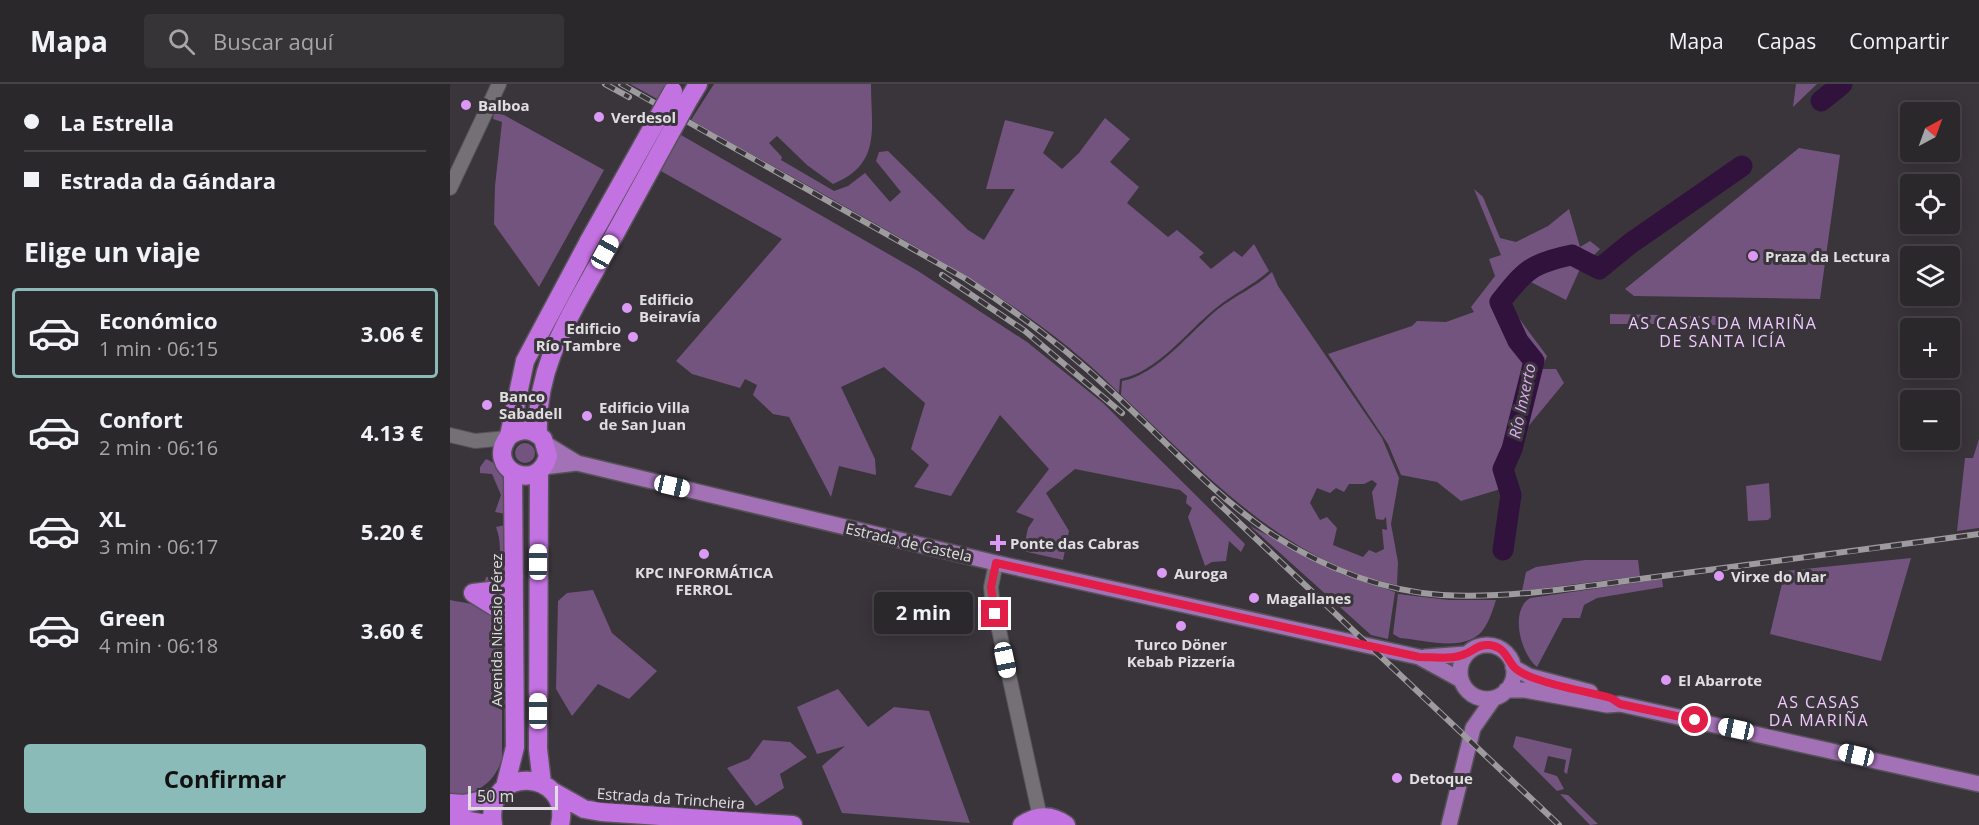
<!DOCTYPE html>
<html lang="es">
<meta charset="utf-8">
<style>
:root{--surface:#2b282c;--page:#373438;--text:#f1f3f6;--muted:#a6a6a9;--line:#474448;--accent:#8bbbb9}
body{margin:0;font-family:"Open Sans",sans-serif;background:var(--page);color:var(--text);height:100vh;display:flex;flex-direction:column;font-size:22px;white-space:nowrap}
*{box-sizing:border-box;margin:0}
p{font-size:20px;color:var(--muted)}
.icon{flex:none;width:33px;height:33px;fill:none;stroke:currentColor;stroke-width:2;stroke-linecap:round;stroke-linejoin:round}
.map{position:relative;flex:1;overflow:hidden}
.drawer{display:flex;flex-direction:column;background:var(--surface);width:450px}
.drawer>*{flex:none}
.hud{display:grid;align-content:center;height:132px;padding:0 24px;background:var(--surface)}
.needle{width:39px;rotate:41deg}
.controls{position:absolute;left:1450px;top:18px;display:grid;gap:12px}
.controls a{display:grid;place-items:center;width:60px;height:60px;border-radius:6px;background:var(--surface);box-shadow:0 3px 15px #0003,0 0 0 2px var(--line);font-size:30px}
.scale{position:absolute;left:18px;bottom:15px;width:90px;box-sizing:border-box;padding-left:6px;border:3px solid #e0dee1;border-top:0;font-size:16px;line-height:21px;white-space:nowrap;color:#e0dee1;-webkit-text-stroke:4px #39353b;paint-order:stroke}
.end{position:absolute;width:27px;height:27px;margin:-14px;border:8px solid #e11d48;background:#fff;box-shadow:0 0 0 3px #fff}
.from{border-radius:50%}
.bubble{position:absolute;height:42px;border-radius:6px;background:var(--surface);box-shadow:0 3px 15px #0003,0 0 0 2px var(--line);font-size:20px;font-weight:700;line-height:42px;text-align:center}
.car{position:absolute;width:18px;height:36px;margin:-18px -9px;border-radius:8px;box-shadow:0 0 4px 2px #0007;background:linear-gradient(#fff 24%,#345 0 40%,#fff 0 76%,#345 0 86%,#fff 0)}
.hud b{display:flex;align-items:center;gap:21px;height:57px;font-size:22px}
.hud b+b{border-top:2px solid var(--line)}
.hud i{width:15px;height:15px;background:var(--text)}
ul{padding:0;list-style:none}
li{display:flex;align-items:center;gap:18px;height:90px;margin:0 12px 9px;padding:0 12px;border:3px solid transparent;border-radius:6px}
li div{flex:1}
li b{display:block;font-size:22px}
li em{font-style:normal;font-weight:700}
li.active{border-color:var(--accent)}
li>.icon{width:54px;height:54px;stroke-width:1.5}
h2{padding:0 24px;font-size:27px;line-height:72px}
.action{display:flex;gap:12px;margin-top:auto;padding:12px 24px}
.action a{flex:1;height:69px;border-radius:6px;background:var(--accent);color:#111;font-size:24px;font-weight:700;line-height:69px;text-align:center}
header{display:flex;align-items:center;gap:36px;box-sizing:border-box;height:84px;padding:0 30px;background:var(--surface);border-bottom:2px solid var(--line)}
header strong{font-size:28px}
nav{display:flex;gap:33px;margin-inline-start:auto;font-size:21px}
.search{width:420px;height:54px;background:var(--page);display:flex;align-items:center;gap:15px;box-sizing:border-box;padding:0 21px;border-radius:6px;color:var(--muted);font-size:22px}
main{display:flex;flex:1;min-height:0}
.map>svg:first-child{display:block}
.green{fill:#73547f;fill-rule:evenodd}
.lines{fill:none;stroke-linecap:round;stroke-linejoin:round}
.river{stroke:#31123c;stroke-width:21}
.secondary-casing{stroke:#565357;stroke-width:16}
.primary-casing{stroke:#565357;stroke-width:18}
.highway-casing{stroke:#565357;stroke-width:21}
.secondary{stroke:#747076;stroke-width:14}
.primary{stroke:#a371b6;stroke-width:15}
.highway{stroke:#c372e1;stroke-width:18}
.rail-casing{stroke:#9e9b9f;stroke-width:6}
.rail{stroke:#39353b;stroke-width:4;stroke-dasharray:11;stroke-linecap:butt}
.highway-bridge-casing{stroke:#565357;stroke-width:21;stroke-linecap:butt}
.highway-bridge{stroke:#c372e1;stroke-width:18}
.route{stroke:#e11d48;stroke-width:8}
.poi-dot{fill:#db99f5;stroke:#39353b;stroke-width:2}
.labels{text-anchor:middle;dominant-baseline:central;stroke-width:6;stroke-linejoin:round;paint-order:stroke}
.poi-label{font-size:15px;font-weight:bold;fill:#e0dee1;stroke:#39353b;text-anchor:start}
.street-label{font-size:15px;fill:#e0dee1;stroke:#39353b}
.neighbourhood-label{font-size:16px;letter-spacing:1.5px;fill:#efcafe;stroke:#39353b}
.water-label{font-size:16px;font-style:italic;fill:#dfacf3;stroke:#39353b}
</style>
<header>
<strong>Mapa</strong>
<div class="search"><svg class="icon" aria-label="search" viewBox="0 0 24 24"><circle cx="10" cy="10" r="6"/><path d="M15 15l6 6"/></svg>Buscar aquí</div>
<nav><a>Mapa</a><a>Capas</a><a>Compartir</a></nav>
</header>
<main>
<section class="drawer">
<div class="hud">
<b><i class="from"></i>La Estrella</b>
<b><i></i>Estrada da Gándara</b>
</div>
<h2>Elige un viaje</h2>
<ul>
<li class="active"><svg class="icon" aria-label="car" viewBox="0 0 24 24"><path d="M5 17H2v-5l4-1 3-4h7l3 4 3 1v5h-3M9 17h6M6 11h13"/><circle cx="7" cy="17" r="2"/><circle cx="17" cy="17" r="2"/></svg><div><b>Económico</b><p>1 min · 06:15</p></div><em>3.06 €</em></li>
<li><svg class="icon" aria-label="car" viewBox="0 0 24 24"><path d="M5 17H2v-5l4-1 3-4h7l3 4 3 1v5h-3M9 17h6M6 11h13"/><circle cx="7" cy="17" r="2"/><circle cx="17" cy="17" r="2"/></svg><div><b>Confort</b><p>2 min · 06:16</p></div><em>4.13 €</em></li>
<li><svg class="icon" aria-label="car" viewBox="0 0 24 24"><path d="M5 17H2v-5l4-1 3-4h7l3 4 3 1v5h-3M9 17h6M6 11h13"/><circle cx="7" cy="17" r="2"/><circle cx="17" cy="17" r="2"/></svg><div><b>XL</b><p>3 min · 06:17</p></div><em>5.20 €</em></li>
<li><svg class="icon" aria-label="car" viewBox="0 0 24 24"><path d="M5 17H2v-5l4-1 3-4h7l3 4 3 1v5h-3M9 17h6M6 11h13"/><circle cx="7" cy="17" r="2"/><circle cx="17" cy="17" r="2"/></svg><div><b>Green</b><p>4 min · 06:18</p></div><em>3.60 €</em></li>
</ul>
<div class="action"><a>Confirmar</a></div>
</section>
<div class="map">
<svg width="1529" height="741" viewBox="0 0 1529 741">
<rect width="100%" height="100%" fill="#39353b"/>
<path class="green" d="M 180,0 L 219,0 L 209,16 Z
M 264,0 L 421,0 C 421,45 432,80 383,100 L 357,81 L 327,52 L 319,59 L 332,73 L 331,76 L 384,107 L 398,102 L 415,89 L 440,118 L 451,108 L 426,77 L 429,68 L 438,67 L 518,146 L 534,156 L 565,105 L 536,105 L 555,36 L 604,48 L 593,69 L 612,85 L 629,69 L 655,34 L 680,55 L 660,78 L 689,103 L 677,119 L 718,153 L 727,146 L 754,169 L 749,173 L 761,185 L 784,167 L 792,173 L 804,160 L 819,187 C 802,202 783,210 766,224 C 736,248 708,288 670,295 L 669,309 C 600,239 516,191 431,143 C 368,107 304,72 241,36 Z
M 1346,0 L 1367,0 L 1343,23 Z
M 44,29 L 54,31 L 154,86 L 89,203 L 44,140 L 45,102 L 52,38 L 43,35 Z
M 231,51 L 468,187 L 577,258 L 653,319 L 795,460 L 791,468 L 779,457 L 776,477 L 762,478 L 755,482 L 738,433 L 742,424 L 736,419 L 737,412 L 730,406 L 625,385 L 596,409 L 619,447 L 613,476 L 573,467 L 578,444 L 584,435 L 566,428 L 599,385 L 550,331 L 501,412 L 464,403 L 479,381 L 461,365 L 475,319 L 434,283 L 391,303 L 425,375 L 426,391 L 389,382 L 381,413 L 339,333 L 323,330 L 303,311 L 307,301 L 295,295 L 290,304 L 242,290 L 226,277 L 332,155 L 209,86 Z
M 1349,64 L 1390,71 L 1370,215 L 1184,212 L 1175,205 Z
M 1024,105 L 1033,113 L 1050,154 L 1066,158 L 1098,142 L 1119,125 L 1130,163 L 1140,157 L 1150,165 L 1130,185 L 1116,216 L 1065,190 L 1059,221 L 1097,272 L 1092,285 L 1106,285 L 1114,299 L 1049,378 L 1054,404 L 1011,417 L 987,398 L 951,391 L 938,360 L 878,270 L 962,242 L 967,237 L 996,238 L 1024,228 L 1021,223 L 1045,192 L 1039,175 L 1051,171 Z
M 822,188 L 828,202 L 932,354 L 949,394 L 941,440 L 948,478 L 947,501 C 833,478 752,386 671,311 L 672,297 C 707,291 740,248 768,225 C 786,211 806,203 822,188 ZM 922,396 L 927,400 L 922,408 L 926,435 L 933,436 L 936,433 L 937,446 L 932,445 L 934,465 L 926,469 L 919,466 L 913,473 L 883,461 L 887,444 L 877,433 L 870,436 L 860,419 L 867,404 L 880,409 L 886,404 L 894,408 L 899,400 L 914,400 Z
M 1160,230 L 1210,231 L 1210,240 L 1160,240 Z
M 1229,232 L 1279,232 L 1279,241 L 1229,241 Z
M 1529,355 L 1529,444 L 1507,447 L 1515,374 L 1523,374 Z
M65 369a10 10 0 1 1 20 0a10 10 0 1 1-20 0Z
M 36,375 C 58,383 56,412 56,430 L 45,428 L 51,411 L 42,390 L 30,389 L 30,383 Z
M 1319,399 L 1321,433 L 1318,436 L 1298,437 L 1296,402 Z
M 55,441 L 56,490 L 52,497 L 33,504 L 36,493 L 44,493 C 51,477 52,459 46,443 Z
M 800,442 L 891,490 L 945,508 L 938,555 L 921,551 Z
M 1461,474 L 1431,577 L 1320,550 L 1335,487 Z
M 1135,476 L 1188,476 L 1190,492 L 1072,507 L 1076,488 L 1086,483 Z
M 1212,495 L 1213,503 L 1147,514 L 1134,521 L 1130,534 L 1113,534 L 1087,583 C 1071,570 1059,527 1080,514 Z
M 143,506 L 162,549 L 207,587 L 179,615 L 148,600 L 122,632 L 106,605 L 108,517 L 117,509 Z
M 948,510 L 999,516 L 1046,516 C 1043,525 1040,535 1035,543 C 1019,570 976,556 950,554 L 943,550 Z
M 0,516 C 19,520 44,521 52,542 L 52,675 C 44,700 25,712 0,711 Z
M 388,605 L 418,643 L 444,623 L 479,627 L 520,739 L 392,729 L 372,682 L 395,662 L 367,670 L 347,623 Z
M 1066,652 L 1122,665 L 1117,690 L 1114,688 L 1116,676 L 1098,672 L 1094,688 L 1107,692 L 1114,705 L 1107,707 L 1063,663 Z
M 313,656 L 340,658 L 357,673 L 330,690 L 334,704 L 306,722 L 277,684 L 299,675 Z
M 1110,710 L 1118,711 L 1148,740 L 1140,741 Z"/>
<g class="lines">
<path class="river" d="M 1371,17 L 1392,0
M 1053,466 L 1061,411 L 1053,385 L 1062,365 L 1084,277 L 1068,257 L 1050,218 C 1075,186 1082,179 1122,171 L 1149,185 L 1181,159 L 1292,82"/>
<g class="secondary-casing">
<path id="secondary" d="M 0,104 L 49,0
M 0,351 L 25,357 L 57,354
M 546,479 L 541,503 L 542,514 L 590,733"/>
</g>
<g class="primary-casing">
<path id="primary" d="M 96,360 L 127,379
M 93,383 L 127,379 L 546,479 L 969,573 L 1011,596
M1010 588a27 27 0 1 1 54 0a27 27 0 1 1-54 0Z
M 975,573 L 1016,570
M 1063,583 L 1079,592 L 1140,608
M 1056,606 L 1075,606 L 1157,621 L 1170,620 L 1529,700
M 999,741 L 1023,644 L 1044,614"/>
</g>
<g class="highway-casing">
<path id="highway" d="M 239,15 L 248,0
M 88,350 C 85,279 123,228 155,168
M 59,352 C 71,344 82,344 93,355 L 98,372 C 88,411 33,385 59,352 L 75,277 L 139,157
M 89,387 L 88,665 L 92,699
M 23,509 L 63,534
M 23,509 L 49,506 L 64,492
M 55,703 L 65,663 L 63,388
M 102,707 L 134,725 L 151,728 L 343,741
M 0,719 L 14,720 L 47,713
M 0,734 L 43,741
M 43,741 C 33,679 123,685 110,741
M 572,741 C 587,731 601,730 616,741"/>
</g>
<use href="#secondary" class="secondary"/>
<use href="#primary" class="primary"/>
<use href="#highway" class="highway"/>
<g class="rail-casing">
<path id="rail" d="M 155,0 L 179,13
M 171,0 L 516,195 C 567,228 615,264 659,305 C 713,354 762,410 823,451 C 873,483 932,507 992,511 C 1063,515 1134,502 1205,493 C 1313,479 1421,465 1529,450
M 492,191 L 575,247 L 672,329
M 764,415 L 1109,741"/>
</g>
<use href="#rail" class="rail"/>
<g class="highway-bridge-casing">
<path id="highway-bridge" d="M 139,157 L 223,7
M 155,168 L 239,15"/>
</g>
<use href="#highway-bridge" class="highway-bridge"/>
</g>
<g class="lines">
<path class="route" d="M 545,530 L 541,503 L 546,479 L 969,573 C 983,573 1001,576 1015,570 C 1024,567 1028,560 1039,561 C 1056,563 1056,575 1065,584 C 1079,598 1140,608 1161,614 L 1170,620 L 1245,636"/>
</g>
<g class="poi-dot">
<circle cx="16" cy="21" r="6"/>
<circle cx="149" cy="33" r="6"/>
<circle cx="1303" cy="172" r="6"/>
<circle cx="177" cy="224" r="6"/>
<circle cx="183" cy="253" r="6"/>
<circle cx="37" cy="321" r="6"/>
<circle cx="137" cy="332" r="6"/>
<path d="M545 450h6v6h6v6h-6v6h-6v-6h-6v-6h6z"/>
<circle cx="254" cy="470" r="6"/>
<circle cx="712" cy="489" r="6"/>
<circle cx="1269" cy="492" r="6"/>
<circle cx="804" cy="514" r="6"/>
<circle cx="731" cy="542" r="6"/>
<circle cx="1216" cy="596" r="6"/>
<circle cx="947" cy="694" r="6"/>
</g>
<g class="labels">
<g class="poi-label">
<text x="28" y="21">Balboa</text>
<text x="161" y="33">Verdesol</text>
<text x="1315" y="172">Praza da Lectura</text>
<text x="189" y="215">Edificio<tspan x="189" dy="17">Beiravía</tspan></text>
<text x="171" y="244" text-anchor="end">Edificio<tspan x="171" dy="17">Río Tambre</tspan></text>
<text x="49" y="312">Banco<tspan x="49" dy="17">Sabadell</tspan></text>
<text x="149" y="323">Edificio Villa<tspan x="149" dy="17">de San Juan</tspan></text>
<text x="560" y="459">Ponte das Cabras</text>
<text x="254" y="488" text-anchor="middle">KPC INFORMÁTICA<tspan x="254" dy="17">FERROL</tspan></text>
<text x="724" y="489">Auroga</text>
<text x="1281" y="492">Virxe do Mar</text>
<text x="816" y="514">Magallanes</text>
<text x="731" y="560" text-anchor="middle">Turco Döner<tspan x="731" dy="17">Kebab Pizzería</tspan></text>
<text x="1228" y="596">El Abarrote</text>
<text x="959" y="694">Detoque</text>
</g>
<g class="street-label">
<text transform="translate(459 458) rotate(13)">Estrada de Castela</text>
<text transform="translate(46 546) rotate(-90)">Avenida Nicasio Pérez</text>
<text transform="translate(221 714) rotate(4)">Estrada da Trincheira</text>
</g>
<g class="neighbourhood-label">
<text x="1273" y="239">AS CASAS DA MARIÑA<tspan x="1273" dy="18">DE SANTA ICÍA</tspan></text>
<text x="1369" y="618">AS CASAS<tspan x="1369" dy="18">DA MARIÑA</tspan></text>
</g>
<g class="water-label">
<text transform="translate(1072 317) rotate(-78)">Río Inxerto</text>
</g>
</g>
</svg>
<div class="controls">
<a><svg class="needle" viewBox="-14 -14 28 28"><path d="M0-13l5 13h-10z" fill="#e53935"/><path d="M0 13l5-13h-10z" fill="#a6a6a9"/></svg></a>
<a><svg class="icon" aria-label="locate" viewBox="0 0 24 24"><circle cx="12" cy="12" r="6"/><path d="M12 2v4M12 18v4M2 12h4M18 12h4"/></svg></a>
<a><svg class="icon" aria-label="layers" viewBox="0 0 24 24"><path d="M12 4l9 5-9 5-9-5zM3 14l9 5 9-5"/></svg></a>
<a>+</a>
<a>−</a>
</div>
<div class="scale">50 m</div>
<i class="end from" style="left:1245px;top:636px"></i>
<i class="end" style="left:545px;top:530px"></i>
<div class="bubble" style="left:424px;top:508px;width:99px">2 min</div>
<i class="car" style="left:155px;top:168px;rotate:29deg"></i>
<i class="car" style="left:222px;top:402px;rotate:103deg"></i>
<i class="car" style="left:88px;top:478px;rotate:0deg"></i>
<i class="car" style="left:555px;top:576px;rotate:168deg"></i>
<i class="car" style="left:88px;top:627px;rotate:0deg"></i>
<i class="car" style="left:1286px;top:645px;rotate:282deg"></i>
<i class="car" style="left:1406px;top:671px;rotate:283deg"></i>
</div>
</main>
